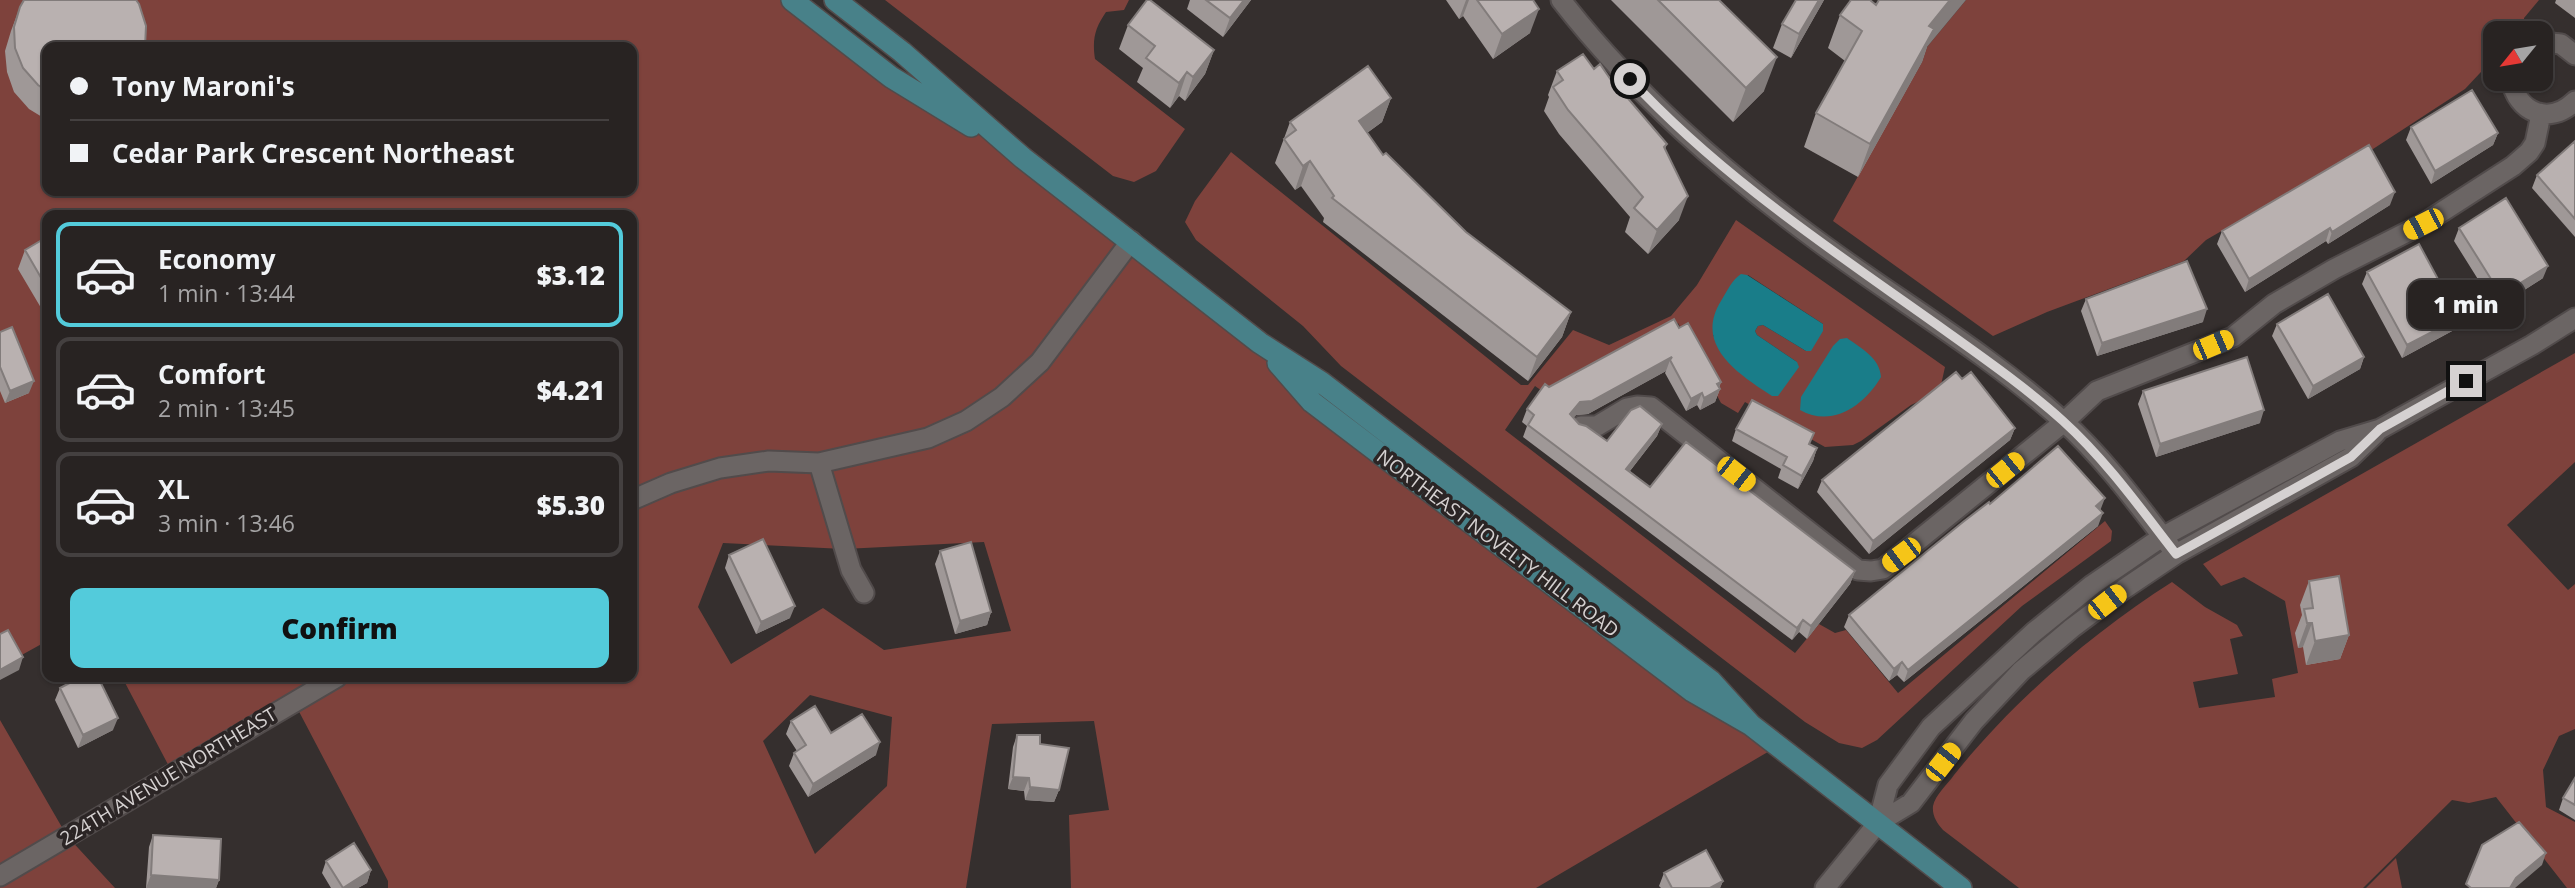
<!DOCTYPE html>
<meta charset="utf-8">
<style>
:root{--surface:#282322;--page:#302b2a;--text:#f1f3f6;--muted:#a5a4a5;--line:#444040;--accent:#53cbdb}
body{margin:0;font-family:"Open Sans",sans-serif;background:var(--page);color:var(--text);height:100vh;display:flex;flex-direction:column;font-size:26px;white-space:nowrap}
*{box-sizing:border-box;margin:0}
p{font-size:23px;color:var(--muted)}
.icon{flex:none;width:38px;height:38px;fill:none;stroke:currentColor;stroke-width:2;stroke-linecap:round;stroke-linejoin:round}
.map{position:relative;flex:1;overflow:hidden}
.drawer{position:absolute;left:42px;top:210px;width:595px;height:472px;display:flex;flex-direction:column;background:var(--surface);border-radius:14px;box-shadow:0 2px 5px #0004,0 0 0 2px var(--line)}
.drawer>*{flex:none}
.banner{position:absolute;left:42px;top:42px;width:595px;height:154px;border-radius:14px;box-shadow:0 2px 5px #0004,0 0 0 2px var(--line);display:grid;align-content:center;height:154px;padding:0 28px;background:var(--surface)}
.needle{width:46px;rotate:240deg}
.buttons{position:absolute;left:2483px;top:21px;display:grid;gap:14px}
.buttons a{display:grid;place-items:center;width:70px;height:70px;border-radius:14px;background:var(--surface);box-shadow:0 2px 5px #0004,0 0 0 2px var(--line);font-size:35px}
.end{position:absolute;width:32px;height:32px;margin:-16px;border:9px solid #d5d1d1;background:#111;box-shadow:0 0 0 4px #111}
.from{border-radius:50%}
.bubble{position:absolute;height:49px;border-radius:14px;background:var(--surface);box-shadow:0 2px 5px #0004,0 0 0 2px var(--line);font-size:23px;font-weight:800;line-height:49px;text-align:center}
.car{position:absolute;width:21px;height:42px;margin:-21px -10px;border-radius:9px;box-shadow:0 0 5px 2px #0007;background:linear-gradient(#f5c518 24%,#345 0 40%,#f5c518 0 76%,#345 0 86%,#f5c518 0)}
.banner b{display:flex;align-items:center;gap:24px;height:66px;font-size:26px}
.banner b+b{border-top:2px solid var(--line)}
.banner i{width:18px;height:18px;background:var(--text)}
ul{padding:12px 0 0;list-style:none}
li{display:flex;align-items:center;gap:21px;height:105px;margin:0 14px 10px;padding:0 14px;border:4px solid var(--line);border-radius:14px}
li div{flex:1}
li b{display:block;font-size:26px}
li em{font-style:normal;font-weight:800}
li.selected{border-color:var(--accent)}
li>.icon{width:63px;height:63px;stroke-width:1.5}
.action{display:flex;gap:14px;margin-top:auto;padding:14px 28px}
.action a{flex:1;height:80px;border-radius:14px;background:var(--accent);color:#111;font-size:28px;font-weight:800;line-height:80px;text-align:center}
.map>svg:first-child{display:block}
.green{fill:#7e423c;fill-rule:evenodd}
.water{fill:#197d89}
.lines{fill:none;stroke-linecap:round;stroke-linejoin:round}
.minor-casing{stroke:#514b4b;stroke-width:23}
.major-casing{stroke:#514b4b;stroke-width:24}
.minor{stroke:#6b6564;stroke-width:19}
.major{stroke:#488189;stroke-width:21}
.wall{fill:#9f9897}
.shaded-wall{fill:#827c7b}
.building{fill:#b9b1b0;stroke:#827c7b;stroke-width:2}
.route{stroke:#d5d1d1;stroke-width:9}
.labels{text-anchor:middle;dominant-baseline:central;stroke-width:7;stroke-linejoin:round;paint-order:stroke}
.street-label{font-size:19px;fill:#d5d1d1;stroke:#2b2525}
</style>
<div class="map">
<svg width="2575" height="888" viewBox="0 0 2575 888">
<rect width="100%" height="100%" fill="#352f2e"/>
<path class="green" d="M 0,0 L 791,0 L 1023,158 L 1260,343 L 1312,402 L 1778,746 L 1536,888 L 1071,888 L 1069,815 L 1109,810 L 1094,721 L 992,724 L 966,888 L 388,888 L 388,881 L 294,702 L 173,774 L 122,677 L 632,677 L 632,215 L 47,215 L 47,641 L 0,667 ZM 47,47 L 632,47 L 632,191 L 47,191 ZM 984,542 L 1011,631 L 884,650 L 823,608 L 731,664 L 698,607 L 723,543 L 844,549 ZM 810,695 L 892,717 L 887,786 L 815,854 L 763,741 Z
M 885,0 L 1129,0 L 1124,10 L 1106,12 C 1095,28 1092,39 1095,59 L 1185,129 L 1156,171 L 1134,182 L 1113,176 Z
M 1966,0 L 2539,0 L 2524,18 L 2524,32 L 2496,33 L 2495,57 L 2465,89 L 2373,149 L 2361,150 L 2206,240 L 2184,261 L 2047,312 L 1993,336 L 1833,221 L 1922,62 L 1927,47 Z
M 1231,152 L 1521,385 L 1528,385 L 1573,330 L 1609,345 L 1671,316 L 1697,285 L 1736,220 L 1945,367 L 1941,385 L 1930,396 L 1911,405 L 1861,441 L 1853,445 L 1825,447 L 1745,402 L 1738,413 L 1721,403 L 1678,323 L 1567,379 L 1555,400 L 1535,386 L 1505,430 L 1795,653 L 1819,624 L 1835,633 L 1846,630 L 1898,693 L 2105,521 L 2112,531 L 2111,541 L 2022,606 L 1877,740 L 1862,748 L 1839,743 L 1805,722 L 1341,366 L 1303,326 L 1196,240 L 1185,222 L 1195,201 ZM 1748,275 L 1823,324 L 1806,351 L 1763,325 L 1758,326 L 1755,331 L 1757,335 L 1797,362 L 1713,336 Z
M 2575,353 L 2575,462 L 2507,525 L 2568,590 L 2575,584 L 2575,729 L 2559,736 L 2543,770 L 2546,807 L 2575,822 L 2575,888 L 2567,888 L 2496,797 L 2469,803 L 2452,800 L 2363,888 L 2019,888 L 1943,830 C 1937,823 1932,816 1933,806 C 1935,795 1948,784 1954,775 C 2013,701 2092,633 2172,582 L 2205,607 L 2237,625 L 2243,636 L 2230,639 L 2238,674 L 2193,682 L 2199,708 L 2275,697 L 2272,679 L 2298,673 L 2285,601 L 2244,577 L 2221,586 L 2203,564 Z
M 0,720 L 67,836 L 115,888 L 0,888 Z
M 2396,858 L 2402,888 L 2366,888 Z"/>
<path class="water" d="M 1741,274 L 1747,275 L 1823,324 L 1823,331 L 1811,351 L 1806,351 L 1763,325 L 1758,326 L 1755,331 L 1757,335 L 1797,362 L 1799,367 L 1778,396 L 1772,396 C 1740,375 1693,346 1721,301 C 1727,291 1732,280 1741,274 Z
M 1847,338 C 1861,348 1880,358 1881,377 C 1864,406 1832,428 1800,410 L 1801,397 L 1833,346 L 1840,339 Z"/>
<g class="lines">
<g class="minor-casing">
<path id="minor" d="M 1561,0 C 1634,94 1724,172 1819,242 C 1900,302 1988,353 2063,421 C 2106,460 2141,509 2176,554
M 2541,42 L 2561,44 L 2575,55
M 2511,79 C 2517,113 2549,126 2575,101
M 1581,426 L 1597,426 L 1627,408 L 1637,406 L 1651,407 L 1858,570 L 1871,571 L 1883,569 L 2064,422 L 2097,391 L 2233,337 L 2274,304 L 2334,269 L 2423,224 L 2513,166 L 2529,152 L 2535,143 L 2541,114
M 819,463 L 851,570 L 864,593
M 632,500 L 671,483 L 720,468 L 769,461 L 819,463 L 928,438 L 966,421 L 1002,397 L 1040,362 L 1131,241
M 1878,823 L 1888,785 L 1931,727 L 2034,632 L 2092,585 L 2162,537 L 2340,441 L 2380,429 L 2532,345 L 2575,318
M 0,876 L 337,677
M 1825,888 L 1878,823 L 1911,803 L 1974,721 L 2021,671 L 2072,628 L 2124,589 L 2176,554 L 2351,457 L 2376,433"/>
</g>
<g class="major-casing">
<path id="major" d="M 792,0 L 891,77 L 971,126
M 835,0 L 902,52 L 1023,158 L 1260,343 L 1321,382 L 1711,681 L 1751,725
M 1278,363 L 1312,402 L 1692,691 L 1751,725 L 1961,888"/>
</g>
<use href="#minor" class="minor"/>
<use href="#major" class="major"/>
</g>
<path class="wall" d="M 1190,0 L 1251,0 L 1223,37 L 1187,9 Z
M 1446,0 L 1533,0 L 1530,33 L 1493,59 L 1463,16 L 1459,19 Z
M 1611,0 L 1719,0 L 1764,91 L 1733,122 Z
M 1796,0 L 1824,0 L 1791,58 L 1773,48 L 1782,24 Z
M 2556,0 L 2575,0 L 2575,18 L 2555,3 Z
M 20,7 L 47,47 L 47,120 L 29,109 L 14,92 L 7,72 L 5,51 L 11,31 Z
M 1840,15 L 1927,47 L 1922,62 L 1858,177 L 1804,147 L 1816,113 L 1845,61 L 1828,48 Z
M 1128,25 L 1214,50 L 1205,74 L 1185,101 L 1179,96 L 1170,108 L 1137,82 L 1143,68 L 1119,49 Z
M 1594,69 L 1613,83 L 1667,144 L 1665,149 L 1679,220 L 1648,254 L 1625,232 L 1630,217 L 1559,134 L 1544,111 L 1549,97 L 1548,95 L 1557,71 Z
M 1391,98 L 1382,122 L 1367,133 L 1383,155 L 1466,232 L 1571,312 L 1562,337 L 1528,381 L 1323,222 L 1324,218 L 1301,186 L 1295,190 L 1275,163 L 1290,122 Z
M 2411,127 L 2498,133 L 2493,145 L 2431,184 L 2406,140 Z
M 2575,141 L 2575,237 L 2532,188 L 2537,175 Z
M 2390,205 L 2328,244 L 2326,241 L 2245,292 L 2217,244 L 2222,231 Z
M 2459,228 L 2543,278 L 2496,308 L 2454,241 Z
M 47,237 L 47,318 L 18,269 L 25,250 Z
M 2367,272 L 2459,318 L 2454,330 L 2402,358 L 2362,284 Z
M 2086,299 L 2203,322 L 2097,356 L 2081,311 Z
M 2277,324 L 2364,357 L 2360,369 L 2308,399 L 2272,336 Z
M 1679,328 L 1721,382 L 1719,388 L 1720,389 L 1715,402 L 1700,410 L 1697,405 L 1686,411 L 1665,373 L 1666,371 L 1588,414 L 1576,415 L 1573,418 L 1579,424 L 1607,441 L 1662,424 L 1657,436 L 1630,471 L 1650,487 L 1855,571 L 1850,584 L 1807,639 L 1799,632 L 1792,640 L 1523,437 L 1527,426 L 1522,422 L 1527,409 L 1549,387 Z
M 0,332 L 29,393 L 5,403 L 0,391 Z
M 1962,379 L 2015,428 L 2010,440 L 1869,554 L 1817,492 L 1822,480 Z
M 2143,391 L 2260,423 L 2156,457 L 2138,404 Z
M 1736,429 L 1810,444 L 1817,448 L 1813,461 L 1798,489 L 1778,478 L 1781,469 L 1732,441 Z
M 1990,504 L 2100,511 L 2098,526 L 1904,682 L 1897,675 L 1889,681 L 1844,627 L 1849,615 Z
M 940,551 L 991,612 L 987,625 L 955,634 L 935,564 Z
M 729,555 L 790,618 L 756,634 L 725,568 Z
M 2309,581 L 2349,635 L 2340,659 L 2306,665 L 2303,647 L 2298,648 L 2295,633 L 2302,615 L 2300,605 Z
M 60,688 L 113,730 L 78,748 L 55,700 Z
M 791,721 L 831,733 L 876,755 L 808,797 L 789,766 L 794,753 L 797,751 L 786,734 Z
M 1017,735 L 1040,744 L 1059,790 L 1054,802 L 1025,800 L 1024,791 L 1008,789 L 1013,747 Z
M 2575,778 L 2575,820 L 2559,810 L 2563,798 Z
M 153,835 L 219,880 L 216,888 L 146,888 L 149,847 Z
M 326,861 L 371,870 L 367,883 L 358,888 L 331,888 L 322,873 Z
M 1664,873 L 1723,881 L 1720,888 L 1661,888 L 1659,886 Z"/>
<path class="shaded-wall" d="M 1244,0 L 1251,0 L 1223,37 L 1230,18 Z
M 1466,0 L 1469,0 L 1463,16 L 1459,19 Z
M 1819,0 L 1824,0 L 1791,58 L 1799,34 Z
M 1950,0 L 1966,0 L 1927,47 L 1922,62 L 1858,177 L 1870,144 L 1929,26 Z
M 1539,9 L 1530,33 L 1493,59 L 1502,34 Z
M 1214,50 L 1205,74 L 1185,101 L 1193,77 Z
M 1777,57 L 1764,91 L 1733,122 L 1746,88 Z
M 1187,72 L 1179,96 L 1170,108 L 1179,83 Z
M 1391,98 L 1382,122 L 1350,145 L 1359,121 Z
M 2498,133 L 2493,145 L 2431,184 L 2435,171 Z
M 1310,161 L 1301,186 L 1295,190 L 1303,166 Z
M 2395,192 L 2390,205 L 2328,244 L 2332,232 Z
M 1688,196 L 1679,220 L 1648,254 L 1657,230 Z
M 2330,228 L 2326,241 L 2245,292 L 2249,279 Z
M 2548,266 L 2543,278 L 2496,308 L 2501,295 Z
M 2207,309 L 2203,322 L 2097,356 L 2102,343 Z
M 1571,312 L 1562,337 L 1528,381 L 1537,357 Z
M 2459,318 L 2454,330 L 2402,358 L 2407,345 Z
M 1672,357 L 1670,360 L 1666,371 L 1588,414 L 1576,415 L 1565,426 L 1570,414 L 1580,402 Z
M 2364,357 L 2360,369 L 2308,399 L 2313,386 Z
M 34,381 L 29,393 L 5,403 L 10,391 Z
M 1721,382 L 1718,390 L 1720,389 L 1715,402 L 1700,410 L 1704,398 L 1717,384 Z
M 1702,393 L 1697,405 L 1686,411 L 1691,399 Z
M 2264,410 L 2260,423 L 2156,457 L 2160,444 Z
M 1662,424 L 1657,436 L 1622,481 L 1626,469 Z
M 2015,428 L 2010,440 L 1869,554 L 1873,541 Z
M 1817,448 L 1813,461 L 1798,489 L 1802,476 Z
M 2105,498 L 2100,511 L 2096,506 Z
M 2103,513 L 2098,526 L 1904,682 L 1908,670 Z
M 1855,571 L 1850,584 L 1807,639 L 1811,626 Z
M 795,606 L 790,618 L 756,634 L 761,622 Z
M 991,612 L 987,625 L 955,634 L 960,621 Z
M 1803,620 L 1799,632 L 1792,640 L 1797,628 Z
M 2307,623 L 2312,623 L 2303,647 L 2298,648 Z
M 2349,635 L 2340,659 L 2306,665 L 2315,641 Z
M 23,657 L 19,670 L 0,680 L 0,670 Z
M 1902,662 L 1897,675 L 1889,681 L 1894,669 Z
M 118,718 L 113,730 L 78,748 L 83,735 Z
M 880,742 L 876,755 L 808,797 L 813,784 Z
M 1013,777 L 1029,778 L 1024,791 L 1008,789 Z
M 1030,787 L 1059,790 L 1054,802 L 1025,800 Z
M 2546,853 L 2542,865 L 2515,888 L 2510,888 L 2516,878 Z
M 371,870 L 367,883 L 358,888 L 343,888 Z
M 151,875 L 219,880 L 216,888 L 146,888 Z
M 1723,881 L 1720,888 L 1710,888 Z"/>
<path class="building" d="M 24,0 L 136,0 L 139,4 L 146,26 L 145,47 L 47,47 L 47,91 L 38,85 L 23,68 L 15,48 L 14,27 L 20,7 Z
M 1147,0 L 1150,0 L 1214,50 L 1193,77 L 1187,72 L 1179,83 L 1146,58 L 1155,46 L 1128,25 Z
M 1206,0 L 1244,0 L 1230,18 Z
M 1477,0 L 1533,0 L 1539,9 L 1502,34 Z
M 1658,0 L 1719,0 L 1777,57 L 1746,88 Z
M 1796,0 L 1819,0 L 1799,34 L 1782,24 Z
M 1851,0 L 1870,0 L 1876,5 L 1879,0 L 1950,0 L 1929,26 L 1934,29 L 1870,144 L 1816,113 L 1862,31 L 1840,15 Z
M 1583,54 L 1594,69 L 1600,64 L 1613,83 L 1614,82 L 1667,144 L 1664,147 L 1688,196 L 1657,230 L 1634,208 L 1643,197 L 1568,110 L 1553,87 L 1563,80 L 1557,71 Z
M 1368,66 L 1391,98 L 1359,121 L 1383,155 L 1386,153 L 1466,232 L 1571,312 L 1537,357 L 1332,198 L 1334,196 L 1310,161 L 1303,166 L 1284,139 L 1296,130 L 1290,122 Z
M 2472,90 L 2498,133 L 2435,171 L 2411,127 Z
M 2575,141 L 2575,219 L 2537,175 Z
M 2369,145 L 2395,192 L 2332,232 L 2330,228 L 2249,279 L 2222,231 Z
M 2506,198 L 2548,266 L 2501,295 L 2459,228 Z
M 47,237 L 47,288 L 25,250 Z
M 2419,244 L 2459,318 L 2407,345 L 2367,272 Z
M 2187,261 L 2207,309 L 2102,343 L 2086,299 Z
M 2328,294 L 2364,357 L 2313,386 L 2277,324 Z
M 1674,319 L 1679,328 L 1688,323 L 1721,382 L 1717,384 L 1720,389 L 1704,398 L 1702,393 L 1691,399 L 1670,360 L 1672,357 L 1592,401 L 1580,402 L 1570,414 L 1579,424 L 1586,426 L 1607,441 L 1631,410 L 1640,406 L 1662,424 L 1626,469 L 1650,487 L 1686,442 L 1855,571 L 1811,626 L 1803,620 L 1797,628 L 1528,425 L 1534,415 L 1527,409 L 1545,384 L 1549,387 Z
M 12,327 L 34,381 L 10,391 L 0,367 L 0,332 Z
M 2247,357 L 2264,410 L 2160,444 L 2143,391 Z
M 1956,372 L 1962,379 L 1971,372 L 2015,428 L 1873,541 L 1822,480 Z
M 1752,400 L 1814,433 L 1809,444 L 1817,448 L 1802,476 L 1783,465 L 1787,457 L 1736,429 Z
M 2058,446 L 2105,498 L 2096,506 L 2103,513 L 1908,670 L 1902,662 L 1894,669 L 1849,615 L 1963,522 L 1989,502 L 1990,504 Z
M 763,539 L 795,606 L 761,622 L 729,555 Z
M 971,542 L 991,612 L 960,621 L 940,551 Z
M 2339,576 L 2349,635 L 2315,641 L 2312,623 L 2307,623 L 2304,609 L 2313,608 L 2309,581 Z
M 8,630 L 23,657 L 0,670 L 0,634 Z
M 81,677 L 98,677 L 118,718 L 83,735 L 60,688 Z
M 815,706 L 831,733 L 862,714 L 880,742 L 813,784 L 794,753 L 806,745 L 791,721 Z
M 1017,735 L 1040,735 L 1040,744 L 1069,748 L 1059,790 L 1030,787 L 1029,778 L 1013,777 Z
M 2575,778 L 2575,805 L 2563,798 Z
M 2519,822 L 2546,853 L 2516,878 L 2510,888 L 2471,888 L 2466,884 L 2482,845 Z
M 153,835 L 221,839 L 219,880 L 151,875 Z
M 354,843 L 371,870 L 343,888 L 326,861 Z
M 1706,850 L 1723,881 L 1710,888 L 1672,888 L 1664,873 Z"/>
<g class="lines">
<path class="route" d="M 1630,79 C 1720,176 1829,248 1936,324 C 1979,355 2023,385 2063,421 C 2106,460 2141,509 2176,554 L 2351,457 L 2380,429 L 2466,381"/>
</g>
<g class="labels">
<g class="street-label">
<text transform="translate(1498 543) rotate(37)">NORTHEAST NOVELTY HILL ROAD</text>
<text transform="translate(168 776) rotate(-31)">224TH AVENUE NORTHEAST</text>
</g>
</g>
</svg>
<div class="buttons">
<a><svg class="needle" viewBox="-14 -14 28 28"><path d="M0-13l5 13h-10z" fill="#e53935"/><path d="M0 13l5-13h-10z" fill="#a5a4a5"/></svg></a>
</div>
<i class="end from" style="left:1630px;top:79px"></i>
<i class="end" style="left:2466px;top:381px"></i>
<div class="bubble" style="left:2408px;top:280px;width:116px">1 min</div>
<i class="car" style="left:2423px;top:224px;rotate:243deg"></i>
<i class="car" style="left:2213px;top:345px;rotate:67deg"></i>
<i class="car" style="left:2005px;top:470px;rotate:51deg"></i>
<i class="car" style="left:1736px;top:474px;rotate:128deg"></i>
<i class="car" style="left:1901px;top:555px;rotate:233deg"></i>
<i class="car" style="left:2107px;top:602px;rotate:52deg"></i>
<i class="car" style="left:1943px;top:762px;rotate:38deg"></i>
<div class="banner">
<b><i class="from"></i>Tony Maroni's</b>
<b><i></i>Cedar Park Crescent Northeast</b>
</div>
<section class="drawer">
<ul>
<li class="selected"><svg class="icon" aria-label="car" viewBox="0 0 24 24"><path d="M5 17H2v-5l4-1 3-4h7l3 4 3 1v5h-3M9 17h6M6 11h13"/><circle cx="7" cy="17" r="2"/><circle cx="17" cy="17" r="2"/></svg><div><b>Economy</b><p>1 min · 13:44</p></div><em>$3.12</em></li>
<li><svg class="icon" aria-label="car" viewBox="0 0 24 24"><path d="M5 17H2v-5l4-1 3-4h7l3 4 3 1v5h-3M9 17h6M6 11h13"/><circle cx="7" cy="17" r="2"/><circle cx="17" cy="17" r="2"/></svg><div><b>Comfort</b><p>2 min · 13:45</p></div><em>$4.21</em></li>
<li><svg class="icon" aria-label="car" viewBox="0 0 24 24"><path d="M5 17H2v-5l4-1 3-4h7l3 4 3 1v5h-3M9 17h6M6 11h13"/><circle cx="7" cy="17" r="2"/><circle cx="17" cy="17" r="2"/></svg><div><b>XL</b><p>3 min · 13:46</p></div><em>$5.30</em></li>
</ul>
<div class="action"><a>Confirm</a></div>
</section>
</div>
